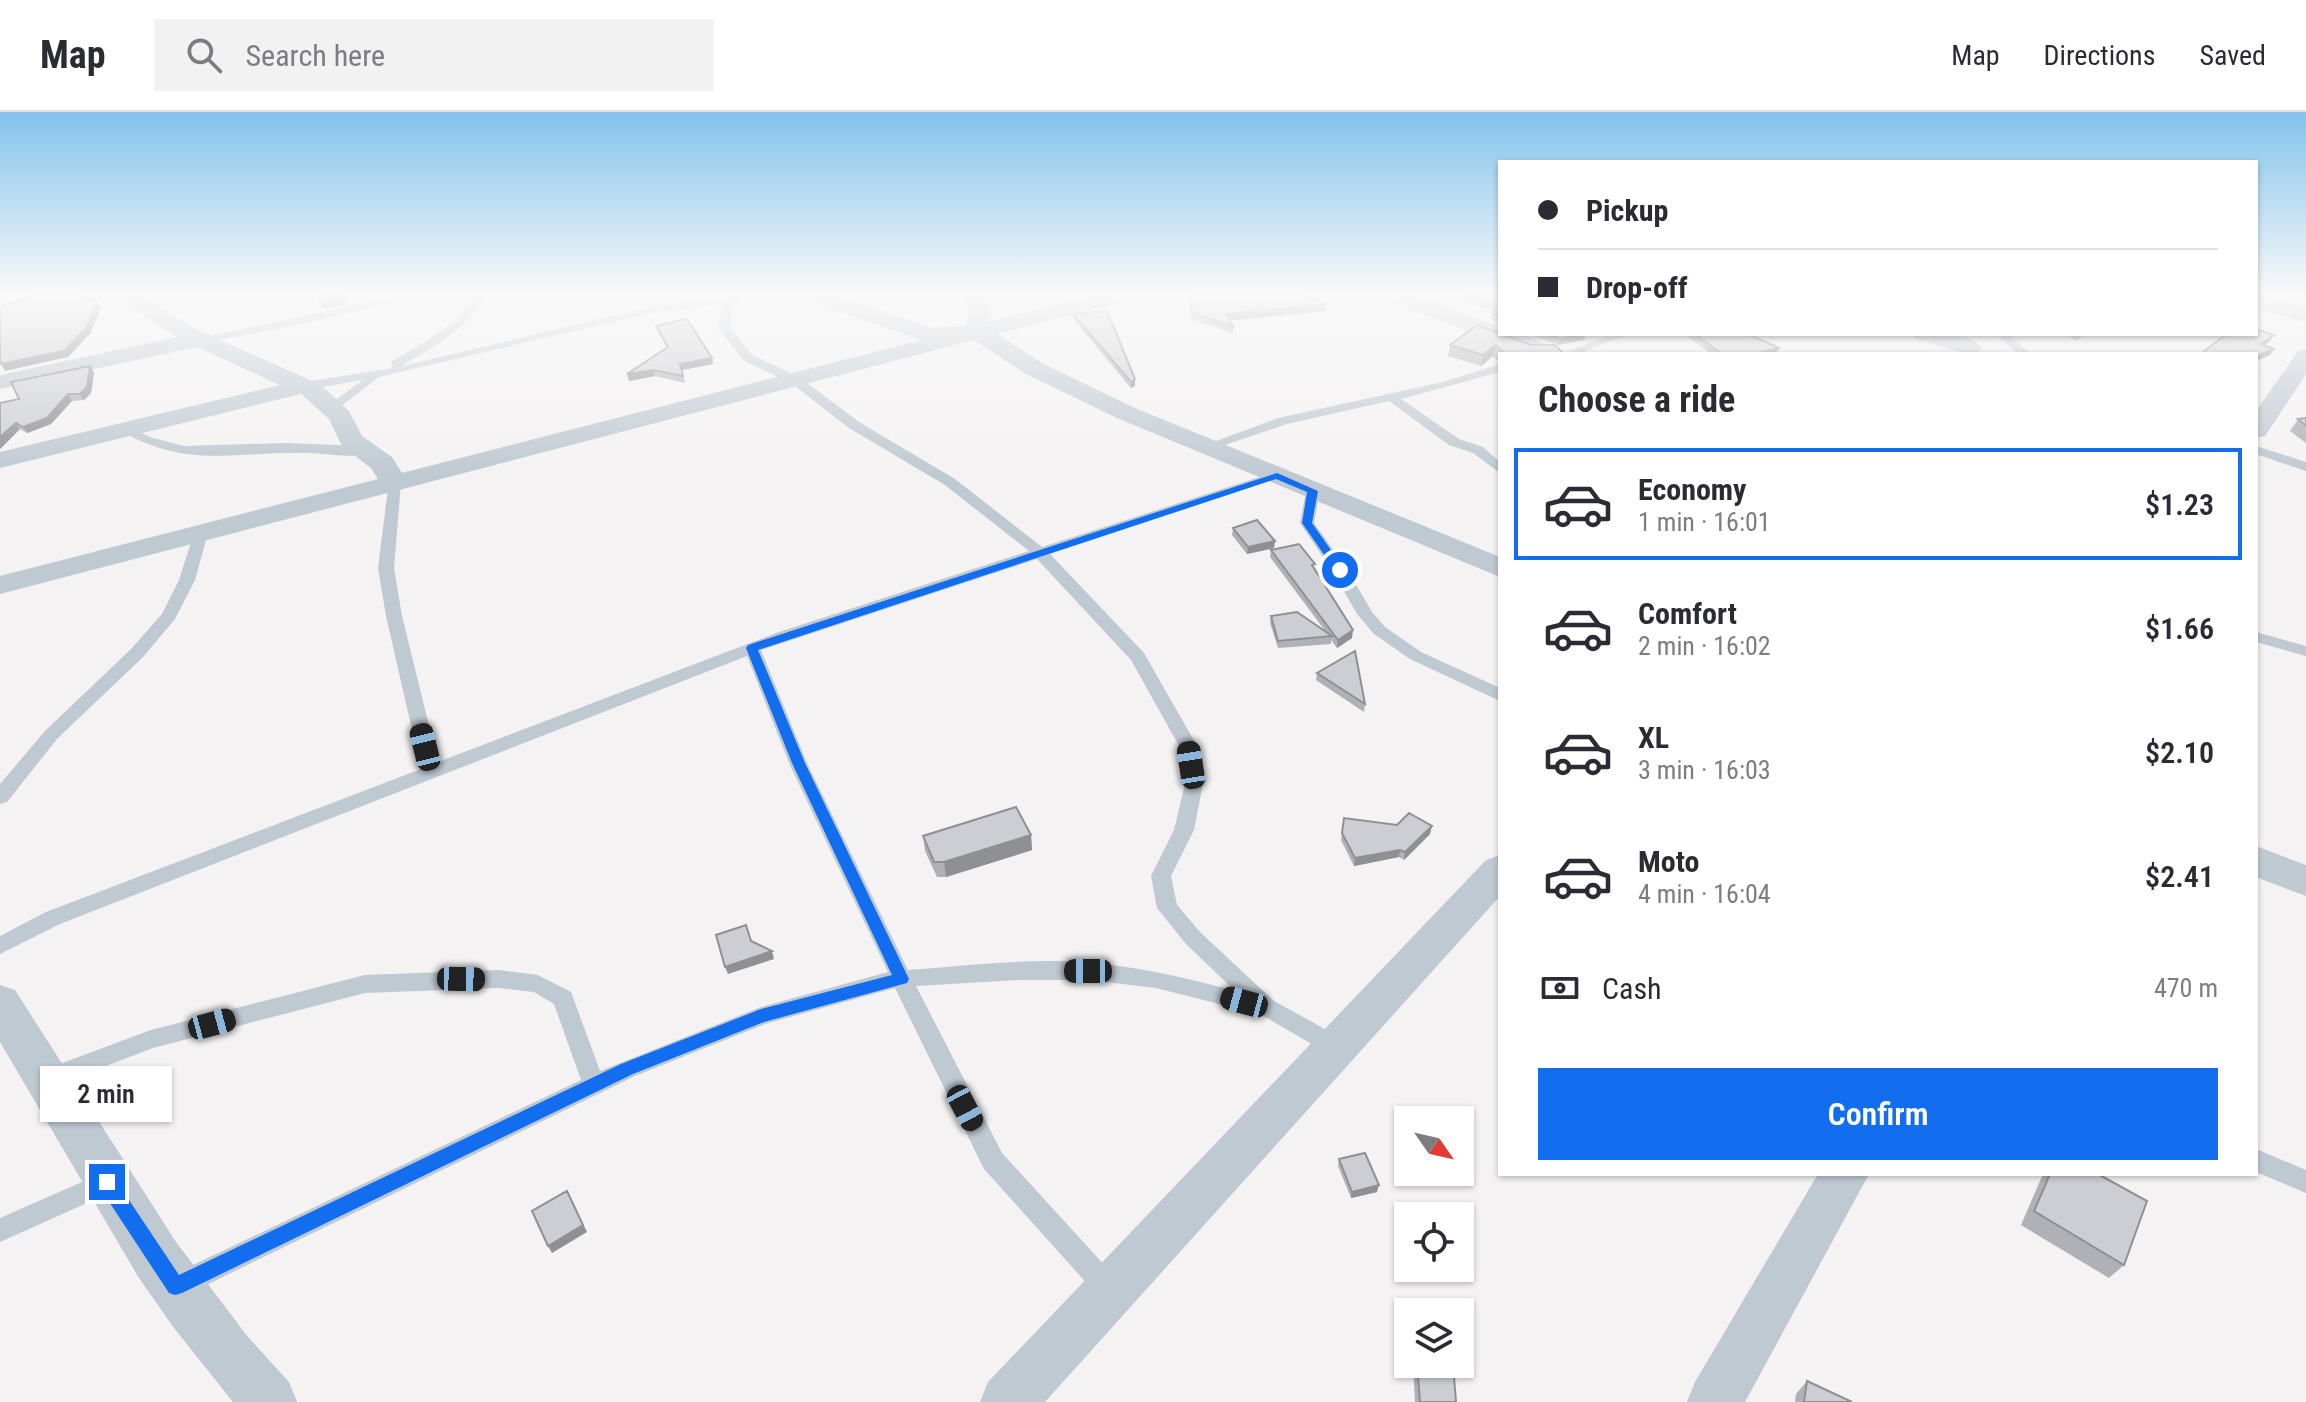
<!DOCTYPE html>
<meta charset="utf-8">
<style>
:root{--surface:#fff;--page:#f2f2f3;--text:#2b2b33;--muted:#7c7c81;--line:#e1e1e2;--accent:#126eef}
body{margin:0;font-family:"Roboto Condensed",sans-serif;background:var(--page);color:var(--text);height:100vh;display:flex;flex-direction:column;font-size:30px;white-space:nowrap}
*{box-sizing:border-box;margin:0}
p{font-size:26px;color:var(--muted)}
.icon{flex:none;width:44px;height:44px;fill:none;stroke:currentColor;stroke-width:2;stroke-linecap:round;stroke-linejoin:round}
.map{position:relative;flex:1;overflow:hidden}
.details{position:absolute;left:1498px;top:240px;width:760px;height:824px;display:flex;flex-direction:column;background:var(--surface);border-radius:0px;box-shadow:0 2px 6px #0004}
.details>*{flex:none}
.hud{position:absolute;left:1498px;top:48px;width:760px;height:176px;border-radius:0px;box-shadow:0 2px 6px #0004;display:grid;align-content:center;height:176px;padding:0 40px;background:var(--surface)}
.needle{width:52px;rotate:124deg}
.tools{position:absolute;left:1394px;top:994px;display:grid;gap:16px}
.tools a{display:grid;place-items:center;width:80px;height:80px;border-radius:0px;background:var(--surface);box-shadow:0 2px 6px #0004;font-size:40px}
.end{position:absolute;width:36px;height:36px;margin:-18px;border:10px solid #126eef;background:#fff;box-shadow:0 0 0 4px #fff}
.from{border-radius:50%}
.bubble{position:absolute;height:56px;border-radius:0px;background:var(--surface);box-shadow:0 2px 6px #0004;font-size:26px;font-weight:600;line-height:56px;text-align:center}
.car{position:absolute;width:24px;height:48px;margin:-24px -12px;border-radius:10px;box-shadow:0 0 6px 2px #0007;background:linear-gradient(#222 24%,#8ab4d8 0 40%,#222 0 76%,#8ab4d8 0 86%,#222 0)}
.hud b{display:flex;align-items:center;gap:28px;height:76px;font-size:30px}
.hud b+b{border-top:2px solid var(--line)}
.hud i{width:20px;height:20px;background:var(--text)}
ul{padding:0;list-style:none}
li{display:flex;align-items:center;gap:24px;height:112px;margin:0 16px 12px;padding:0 24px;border:4px solid transparent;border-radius:0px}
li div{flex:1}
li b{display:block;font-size:30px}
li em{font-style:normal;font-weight:600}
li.selected{border-color:var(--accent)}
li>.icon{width:72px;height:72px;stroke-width:1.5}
h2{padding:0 40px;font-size:36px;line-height:96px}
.pay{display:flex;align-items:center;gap:20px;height:88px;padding:0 40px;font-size:30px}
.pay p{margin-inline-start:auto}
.primary-button{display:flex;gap:16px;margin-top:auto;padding:16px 40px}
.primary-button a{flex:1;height:92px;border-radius:0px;background:var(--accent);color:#fff;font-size:32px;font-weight:600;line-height:92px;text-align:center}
header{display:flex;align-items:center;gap:48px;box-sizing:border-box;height:112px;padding:0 40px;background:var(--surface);border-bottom:2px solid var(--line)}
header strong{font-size:38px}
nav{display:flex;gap:44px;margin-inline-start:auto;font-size:28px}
.search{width:560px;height:72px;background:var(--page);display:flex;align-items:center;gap:20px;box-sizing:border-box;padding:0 28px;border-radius:0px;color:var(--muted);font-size:30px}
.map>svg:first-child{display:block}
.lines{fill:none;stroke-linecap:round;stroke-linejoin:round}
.lane{fill:#bfc9d2;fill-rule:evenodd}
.street{fill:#bfc9d2;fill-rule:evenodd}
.wall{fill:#afb1b6}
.shaded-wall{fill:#8f9094}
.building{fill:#ccced4;stroke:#8f9094;stroke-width:2}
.route{fill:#126eef}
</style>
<header>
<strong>Map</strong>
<div class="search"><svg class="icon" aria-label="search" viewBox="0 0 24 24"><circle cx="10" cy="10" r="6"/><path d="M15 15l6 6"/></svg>Search here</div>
<nav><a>Map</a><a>Directions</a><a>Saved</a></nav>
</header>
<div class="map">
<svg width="2306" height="1290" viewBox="0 0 2306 1290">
<rect width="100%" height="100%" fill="#f4f2f2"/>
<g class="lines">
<path class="lane" d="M 402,183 L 422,183 L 289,215 L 202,231 L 196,227 Z
M 475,183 L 486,183 C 468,218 434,233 402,254 L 655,194 L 746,183 L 732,196 L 730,216 L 752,243 L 799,265 L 859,310 L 955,367 L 1042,435 L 1272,361 L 1277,360 L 1284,364 L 1050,442 L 1144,541 L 1197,634 L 1203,672 L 1194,718 L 1171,764 L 1177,793 L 1200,820 L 1274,889 L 1345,928 L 1348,935 L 1345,942 L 1337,944 L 1329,942 L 1262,903 L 1156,876 L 1088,868 L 1020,868 L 916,874 L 1002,1041 L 1118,1168 L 1122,1177 L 1118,1186 L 1109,1190 L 1100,1186 L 984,1057 L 895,876 L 765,912 L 635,964 L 188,1182 L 179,1186 L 170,1182 L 166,1173 L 170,1164 L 581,968 L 554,892 L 534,880 L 498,876 L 365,881 L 153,936 L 46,977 L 38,974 L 35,967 L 38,960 L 151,918 L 365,863 L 498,858 L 538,863 L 571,880 L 600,959 L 761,895 L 888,860 L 789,651 L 747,544 L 60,812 L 0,842 L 0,824 L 46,800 L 421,657 L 386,504 L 378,456 L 389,368 L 394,367 L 401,371 L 394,456 L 402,504 L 438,650 L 779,520 L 1029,439 L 945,373 L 849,316 L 791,271 L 744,249 L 718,216 L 724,192 L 655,200 L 379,265 L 332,301 L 327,300 L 327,294 L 363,268 L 305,278 L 299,274 L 305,270 L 392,256 L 391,250 C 421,231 457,215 475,183 ZM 1037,447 L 1131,548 L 1179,634 L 1185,672 L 1174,718 L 1151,764 L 1157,796 L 1186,832 L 1235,879 C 1187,866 1141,855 1091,851 C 1031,845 968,854 908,858 L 807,651 L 761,538 Z
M 1612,222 L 1629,222 L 1578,242 L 1561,242 Z
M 1996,222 L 2009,222 L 2030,242 L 2017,242 Z
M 1500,252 L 1500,260 L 1401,287 L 1459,327 L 1483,335 L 1500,350 L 1500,361 L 1473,341 L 1449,333 L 1389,289 L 1287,312 L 1207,339 L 1200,335 L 1278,306 L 1443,270 Z
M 127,313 L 150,325 L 184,334 L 284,331 L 364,334 L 371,338 C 359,347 337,343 323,342 C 275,337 227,349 180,341 C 159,337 141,330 122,320 L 120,317 Z
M 2256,334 L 2306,350 L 2306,359 L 2256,342 Z
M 1313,375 L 1320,379 L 1314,411 L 1347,457 L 1372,500 L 1385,515 L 1421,540 L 1500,576 L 1500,589 L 1410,547 L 1374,522 L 1357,502 L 1331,457 L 1300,411 L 1306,379 Z
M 201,417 L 208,421 L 195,468 L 175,507 L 143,545 L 57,627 L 7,690 L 0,692 L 0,672 L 45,619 L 131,537 L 162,502 L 179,468 L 194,421 Z
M 2256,520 L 2306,534 L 2306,544 L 2256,530 Z
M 2256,1037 L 2306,1058 L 2306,1081 L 2256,1060 Z
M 107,1059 L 116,1062 L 119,1070 L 116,1078 L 0,1130 L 0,1106 Z"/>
<path class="street" d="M 112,183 L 139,183 L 200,219 L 321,273 L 349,299 L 362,324 L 392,345 L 402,361 L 921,228 L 806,188 L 803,183 L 836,183 L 932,216 L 966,214 L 969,199 L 962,183 L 984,183 L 992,201 L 988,210 L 1094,183 L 1132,183 L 1129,188 L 997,222 L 1044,252 L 1135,296 L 1500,445 L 1500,465 L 1117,306 L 1026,262 L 974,228 L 0,482 L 0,464 L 378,367 L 371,356 L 342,334 L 329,307 L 301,282 L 0,356 L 0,340 L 280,273 L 197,235 L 0,277 L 0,263 L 177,225 Z
M 1383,183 L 1415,183 L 1500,215 L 1500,222 L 1520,222 L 1560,237 L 1564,242 L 1530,242 L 1386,188 Z
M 2256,183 L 2306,196 L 2306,210 L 2256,197 Z
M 1912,222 C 1933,222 1968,218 1982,236 L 1978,241 L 1966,242 L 1916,227 Z
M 2306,237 L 2306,262 L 2265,324 L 2256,326 L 2256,299 L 2298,239 Z
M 2256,734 L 2306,753 L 2306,784 L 2256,765 Z
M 1500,743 L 1500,784 L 1045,1290 L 980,1290 L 988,1270 L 1486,748 Z
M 0,873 L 15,878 L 176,1130 L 248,1225 L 289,1270 L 297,1290 L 233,1290 L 174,1216 L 139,1166 L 0,930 Z
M 1818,1062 L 1869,1062 L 1745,1290 L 1687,1290 L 1695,1270 Z"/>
</g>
<path class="wall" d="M 1190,183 L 1327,192 L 1326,199 L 1229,208 L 1233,215 L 1233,221 L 1191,207 Z
M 1450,183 L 1500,183 L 1500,212 L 1491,207 L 1492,201 L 1495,199 L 1455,188 Z
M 1073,202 L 1135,274 L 1131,276 L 1074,208 Z
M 656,214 L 712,246 L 713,252 L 682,258 L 685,271 L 655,264 L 629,269 L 667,236 L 658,220 Z
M 1529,222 L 1585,222 L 1584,228 L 1558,233 Z
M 1685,222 L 1748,222 L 1776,242 L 1711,242 Z
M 2066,222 L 2086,222 L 2076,229 Z
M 1450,233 L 1531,233 L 1564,242 L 1500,242 L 1500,251 L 1493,244 L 1481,254 L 1448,244 Z
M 90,254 L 94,260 L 91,281 L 84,288 L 72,289 L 51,312 L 27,321 L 20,317 L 0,337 L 0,291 L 19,287 Z
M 2306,306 L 2306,331 L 2290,319 L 2298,307 Z
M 1233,416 L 1275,429 L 1274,436 L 1247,442 L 1232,423 Z
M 1271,438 L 1314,456 L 1352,526 L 1337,536 L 1331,528 L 1331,532 L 1278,536 L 1270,511 L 1271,504 L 1326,520 L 1270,445 Z
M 1317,561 L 1365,592 L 1364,600 L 1316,568 Z
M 1344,706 L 1430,722 L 1404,748 L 1399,745 L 1354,754 L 1341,728 Z
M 1031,723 L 1032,738 L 946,765 L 937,765 L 925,739 L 923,724 Z
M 1339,1047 L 1377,1080 L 1351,1086 L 1338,1054 Z
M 2043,1062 L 2098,1062 L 2124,1153 L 2109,1166 L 2021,1113 Z
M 1413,1252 L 1453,1252 L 1456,1290 L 1415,1290 Z
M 1807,1269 L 1852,1290 L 1795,1290 L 1796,1282 Z"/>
<path class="shaded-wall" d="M 345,183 L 348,192 L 323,197 L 320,191 Z
M 97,189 L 101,196 L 90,222 L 68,245 L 5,259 L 1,252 Z
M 1327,192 L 1326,199 L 1226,209 L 1226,202 Z
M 1582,222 L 1585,222 L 1584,228 L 1558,233 L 1559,227 Z
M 2274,223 L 2270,229 L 2257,238 L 2261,232 Z
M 1496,233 L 1493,244 L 1481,254 L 1483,243 Z
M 1779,236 L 1776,242 L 1754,242 Z
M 2274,237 L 2270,243 L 2256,249 L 2256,244 Z
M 712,246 L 713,252 L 682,258 L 685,271 L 680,252 Z
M 90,254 L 94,260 L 91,281 L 84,288 L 80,282 Z
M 653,258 L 655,264 L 629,269 L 627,262 Z
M 1135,267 L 1135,274 L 1131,276 L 1131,270 Z
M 68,282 L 72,289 L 51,312 L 27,321 L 23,315 Z
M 16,311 L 20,317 L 0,337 L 0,325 Z
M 1275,429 L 1274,436 L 1247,442 L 1248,435 Z
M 1353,518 L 1352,526 L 1337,536 L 1338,528 Z
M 1432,714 L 1430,722 L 1404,748 L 1405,740 Z
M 1031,723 L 1032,738 L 946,765 L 944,750 Z
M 1400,738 L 1399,745 L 1354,754 L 1355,746 Z
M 772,839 L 774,847 L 728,862 L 725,855 Z
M 1379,1073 L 1377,1080 L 1351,1086 L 1352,1080 Z
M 567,1079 L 587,1120 L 552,1141 L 548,1134 Z"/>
<path class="building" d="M 33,183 L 76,183 L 97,189 L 86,216 L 64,239 L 1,252 L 0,250 L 0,195 Z
M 319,183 L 344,183 L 345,185 L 320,191 Z
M 1190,183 L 1304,183 L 1327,192 L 1226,202 L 1233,215 L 1192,201 Z
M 1461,183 L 1500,183 L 1500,194 Z
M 1500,196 L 1500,205 L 1492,201 Z
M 1107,199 L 1135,267 L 1131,270 L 1073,202 Z
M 687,207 L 712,246 L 680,252 L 683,264 L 653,258 L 627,262 L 668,235 L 656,214 Z
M 1477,213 L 1531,233 L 1555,233 L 1564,242 L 1505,242 L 1496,233 L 1483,243 L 1450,233 Z
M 2256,217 L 2274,223 L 2261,232 L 2274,237 L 2256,244 L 2256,242 L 2207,242 L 2204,239 L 2227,222 L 2256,222 Z
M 1547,222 L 1582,222 L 1559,227 Z
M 1695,222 L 1748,222 L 1779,236 L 1754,242 L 1722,242 Z
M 90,254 L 87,275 L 80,282 L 68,282 L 47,306 L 23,315 L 16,311 L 0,325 L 0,291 L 19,287 L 11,270 Z
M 2306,306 L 2306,314 L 2298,307 Z
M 1257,408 L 1275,429 L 1248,435 L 1233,416 Z
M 1299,432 L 1315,452 L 1312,453 L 1353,518 L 1338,528 L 1271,438 Z
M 1297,500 L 1332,524 L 1278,529 L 1271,504 Z
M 1355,539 L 1365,592 L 1317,561 Z
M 1016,695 L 1031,723 L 944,750 L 934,750 L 923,724 Z
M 1409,701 L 1432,714 L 1405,740 L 1400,738 L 1355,746 L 1342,721 L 1344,706 L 1397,713 Z
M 746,813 L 751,829 L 772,839 L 725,855 L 716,823 Z
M 1365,1041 L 1379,1073 L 1352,1080 L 1339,1047 Z
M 2050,1062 L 2098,1062 L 2147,1089 L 2124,1153 L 2034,1099 Z
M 567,1079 L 583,1113 L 548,1134 L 532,1099 Z
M 1417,1252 L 1453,1252 L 1456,1290 L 1420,1290 Z
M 1807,1269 L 1852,1290 L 1804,1290 Z"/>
<linearGradient id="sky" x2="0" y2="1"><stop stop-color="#83c3ec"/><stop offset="0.5" stop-color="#faf9f9"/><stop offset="1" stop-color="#faf9f9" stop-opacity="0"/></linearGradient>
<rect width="2306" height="364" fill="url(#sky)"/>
<path class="route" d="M 1277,361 L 1318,379 L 1312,411 L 1345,458 L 1344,460 L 1336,460 L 1302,411 L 1307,380 L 1276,367 L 758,538 L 805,651 L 909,867 L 907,871 L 764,910 L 633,962 L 182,1181 L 175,1183 L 169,1181 L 100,1076 L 98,1070 L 100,1064 L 113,1064 L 179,1163 L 621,952 L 761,897 L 892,863 L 792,651 L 746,536 L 748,533 Z"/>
</svg>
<div class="tools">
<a><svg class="needle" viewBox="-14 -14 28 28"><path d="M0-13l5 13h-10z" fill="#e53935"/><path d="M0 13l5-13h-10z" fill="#7c7c81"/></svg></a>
<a><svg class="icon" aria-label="locate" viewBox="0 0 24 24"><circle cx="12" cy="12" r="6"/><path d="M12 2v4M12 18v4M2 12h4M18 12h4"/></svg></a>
<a><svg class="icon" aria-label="layers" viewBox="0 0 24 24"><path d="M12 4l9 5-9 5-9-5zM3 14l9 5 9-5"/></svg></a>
</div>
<i class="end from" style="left:1340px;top:458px"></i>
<i class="end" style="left:107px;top:1070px"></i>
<div class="bubble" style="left:40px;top:954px;width:132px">2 min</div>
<i class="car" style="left:425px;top:635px;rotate:346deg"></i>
<i class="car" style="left:1191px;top:653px;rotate:351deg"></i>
<i class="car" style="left:1088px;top:859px;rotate:270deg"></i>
<i class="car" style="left:461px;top:867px;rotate:91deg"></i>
<i class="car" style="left:1244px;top:890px;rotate:285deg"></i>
<i class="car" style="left:212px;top:912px;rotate:75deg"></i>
<i class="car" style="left:965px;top:996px;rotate:152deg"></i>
<div class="hud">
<b><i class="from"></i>Pickup</b>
<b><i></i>Drop-off</b>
</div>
<section class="details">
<h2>Choose a ride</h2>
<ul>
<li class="selected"><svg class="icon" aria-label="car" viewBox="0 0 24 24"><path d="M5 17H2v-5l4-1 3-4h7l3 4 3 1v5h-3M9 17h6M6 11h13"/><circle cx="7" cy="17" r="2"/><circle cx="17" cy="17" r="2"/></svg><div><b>Economy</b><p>1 min · 16:01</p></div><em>$1.23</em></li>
<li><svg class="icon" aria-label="car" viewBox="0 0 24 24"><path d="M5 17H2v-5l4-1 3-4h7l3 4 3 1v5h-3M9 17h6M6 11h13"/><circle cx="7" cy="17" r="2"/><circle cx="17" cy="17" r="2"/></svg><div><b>Comfort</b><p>2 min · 16:02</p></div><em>$1.66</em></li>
<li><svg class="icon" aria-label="car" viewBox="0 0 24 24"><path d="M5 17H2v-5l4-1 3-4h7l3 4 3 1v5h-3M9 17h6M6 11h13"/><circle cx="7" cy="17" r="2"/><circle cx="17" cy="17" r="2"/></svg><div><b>XL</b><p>3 min · 16:03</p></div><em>$2.10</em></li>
<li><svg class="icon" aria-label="car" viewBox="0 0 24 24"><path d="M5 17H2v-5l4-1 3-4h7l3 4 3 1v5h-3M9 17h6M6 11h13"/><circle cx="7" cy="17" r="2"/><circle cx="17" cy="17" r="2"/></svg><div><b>Moto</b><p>4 min · 16:04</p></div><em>$2.41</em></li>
</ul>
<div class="pay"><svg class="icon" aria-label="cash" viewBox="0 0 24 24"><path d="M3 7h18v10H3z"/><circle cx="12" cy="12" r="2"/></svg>Cash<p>470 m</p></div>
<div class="primary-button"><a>Confirm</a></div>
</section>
</div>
